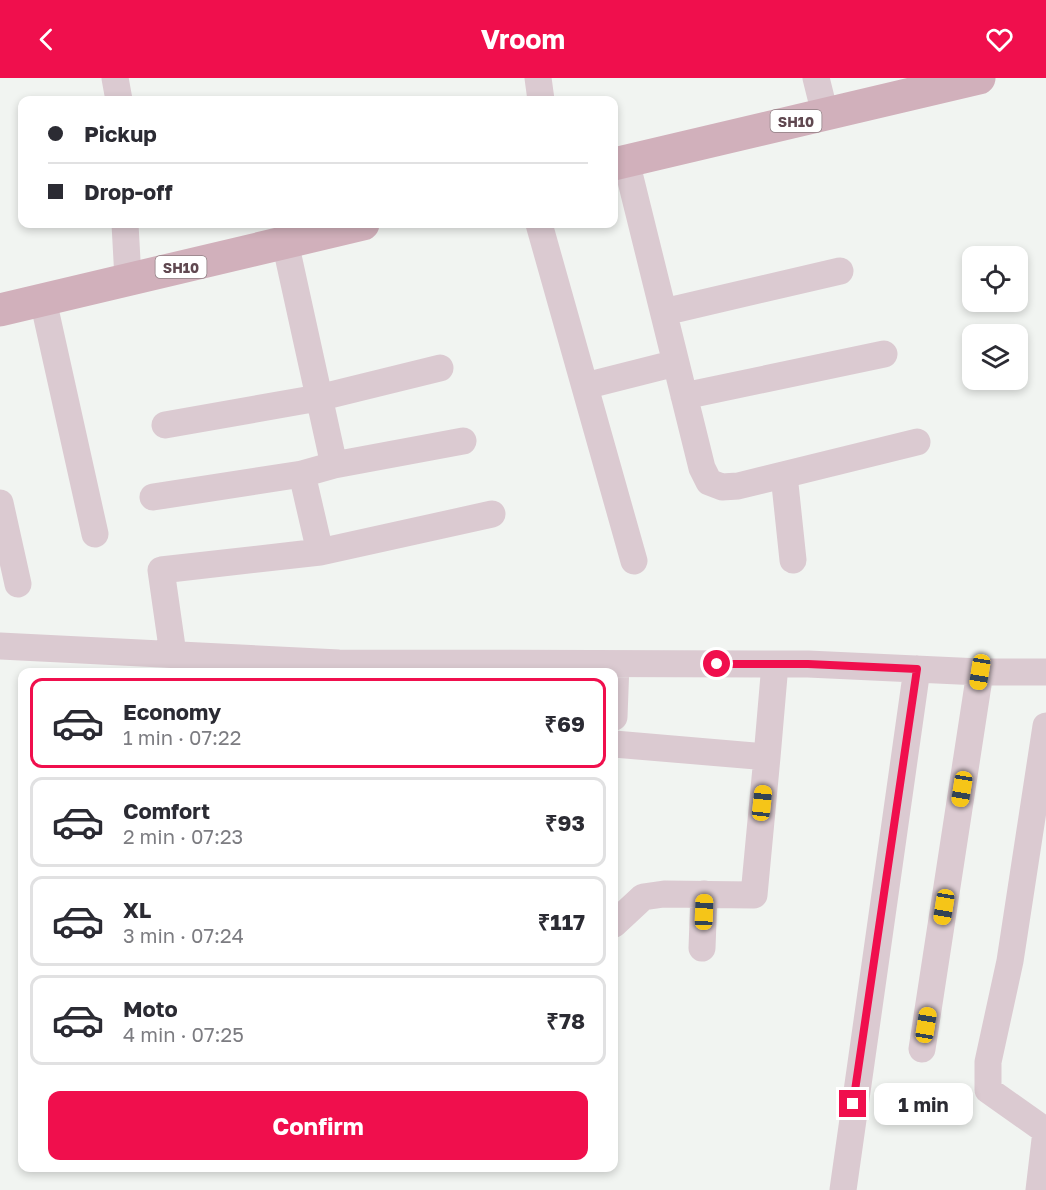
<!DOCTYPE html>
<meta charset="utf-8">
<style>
:root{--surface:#fff;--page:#f2f2f3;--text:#2b2b33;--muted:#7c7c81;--line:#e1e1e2;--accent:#f00f4d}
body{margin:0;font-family:"Golos Text",sans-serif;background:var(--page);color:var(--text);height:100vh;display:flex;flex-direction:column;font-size:22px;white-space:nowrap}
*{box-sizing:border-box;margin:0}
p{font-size:20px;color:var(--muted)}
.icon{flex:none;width:33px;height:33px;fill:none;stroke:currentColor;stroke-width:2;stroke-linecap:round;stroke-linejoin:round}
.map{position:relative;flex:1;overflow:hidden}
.details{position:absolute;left:18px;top:590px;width:600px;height:504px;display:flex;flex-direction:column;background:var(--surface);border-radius:12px;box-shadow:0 3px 9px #0003}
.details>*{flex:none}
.guide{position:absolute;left:18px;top:18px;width:600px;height:132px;border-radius:12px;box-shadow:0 3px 9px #0003;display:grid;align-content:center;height:132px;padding:0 30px;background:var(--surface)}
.controls{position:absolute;left:962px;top:168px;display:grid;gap:12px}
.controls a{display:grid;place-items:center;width:66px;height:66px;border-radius:12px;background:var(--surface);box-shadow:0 3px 9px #0003;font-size:30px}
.end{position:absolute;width:27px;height:27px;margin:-14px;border:8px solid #f00f4d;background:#fff;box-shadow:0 0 0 3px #fff}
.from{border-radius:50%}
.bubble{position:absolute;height:42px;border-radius:12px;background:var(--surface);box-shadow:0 3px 9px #0003;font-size:20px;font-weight:700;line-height:42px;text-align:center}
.car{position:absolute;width:18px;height:36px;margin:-18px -9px;border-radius:8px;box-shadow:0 0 4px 2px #0007;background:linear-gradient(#f5c518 24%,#345 0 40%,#f5c518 0 76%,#345 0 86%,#f5c518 0)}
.guide b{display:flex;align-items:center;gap:21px;height:57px;font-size:22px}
.guide b+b{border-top:2px solid var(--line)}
.guide i{width:15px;height:15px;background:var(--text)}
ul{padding:10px 0 0;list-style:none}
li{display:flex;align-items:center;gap:18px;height:90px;margin:0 12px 9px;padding:0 18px;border:3px solid var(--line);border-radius:12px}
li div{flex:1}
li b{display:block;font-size:22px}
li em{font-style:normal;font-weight:700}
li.current{border-color:var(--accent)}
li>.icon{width:54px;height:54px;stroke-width:1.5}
.button{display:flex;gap:12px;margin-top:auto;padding:12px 30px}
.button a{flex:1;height:69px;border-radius:12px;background:var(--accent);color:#fff;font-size:24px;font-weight:700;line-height:69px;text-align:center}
header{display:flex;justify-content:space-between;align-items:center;height:78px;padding:0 30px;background:var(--accent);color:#fff;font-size:27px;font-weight:700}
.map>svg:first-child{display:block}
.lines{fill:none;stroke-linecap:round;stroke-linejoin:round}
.street{stroke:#dbcad1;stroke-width:27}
.primary{stroke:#d1b0bb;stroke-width:33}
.route{stroke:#f00f4d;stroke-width:8}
.labels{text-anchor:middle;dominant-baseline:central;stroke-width:5;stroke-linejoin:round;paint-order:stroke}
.shield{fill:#fff;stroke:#907f84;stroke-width:1.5}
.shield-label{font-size:14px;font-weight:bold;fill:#604850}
</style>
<header><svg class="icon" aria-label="back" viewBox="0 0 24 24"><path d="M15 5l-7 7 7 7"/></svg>Vroom<svg class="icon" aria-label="heart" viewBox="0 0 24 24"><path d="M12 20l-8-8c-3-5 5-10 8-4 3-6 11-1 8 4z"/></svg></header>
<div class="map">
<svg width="1046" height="1112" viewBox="0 0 1046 1112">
<rect width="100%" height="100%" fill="#f1f4f1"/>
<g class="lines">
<path class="street" d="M 115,0 L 119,22
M 538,0 L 541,22
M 816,0 L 825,36
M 626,83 L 702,390 L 709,404 L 722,409 L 738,408 L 917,364
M 125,146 L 128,201
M 539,146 L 634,483
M 43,222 L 95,456
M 664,234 L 840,193
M 585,308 L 676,285
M 684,318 L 884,276
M 165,347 L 318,320 L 440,290
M 334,387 L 463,363
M 784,397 L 793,482
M 153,419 L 302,396
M 0,425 L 18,506
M 320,474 L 492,436
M 0,568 L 339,585 L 808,586 L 980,594 L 1046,594
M 173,576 L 161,492 L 320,474 L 302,396 L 334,387 L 285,164
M 614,639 L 616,586
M 614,666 L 767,679 L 754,817 L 664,816 L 643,819 L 614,846
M 767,679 L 775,586
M 702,870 L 704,816
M 922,971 L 980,594
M 843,1112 L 917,591
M 1039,1112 L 1046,1053 L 988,1012 L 988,984 L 1010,883 L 1046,648"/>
<path class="primary" d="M 614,86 L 979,0
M 0,232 L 363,146"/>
</g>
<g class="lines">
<path class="route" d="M 717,586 L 808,586 L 917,591 L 853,1026"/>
</g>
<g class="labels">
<g class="shield">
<rect x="770.5" y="32" width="51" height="22" rx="4.5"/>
<rect x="155.5" y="178" width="51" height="22" rx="4.5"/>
</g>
<g class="shield-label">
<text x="796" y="43">SH10</text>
<text x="181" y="189">SH10</text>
</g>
</g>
</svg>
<div class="controls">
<a><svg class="icon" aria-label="locate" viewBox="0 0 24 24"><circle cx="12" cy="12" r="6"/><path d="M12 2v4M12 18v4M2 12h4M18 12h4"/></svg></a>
<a><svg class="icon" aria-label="layers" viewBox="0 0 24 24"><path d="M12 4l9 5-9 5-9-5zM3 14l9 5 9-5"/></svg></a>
</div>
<i class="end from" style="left:717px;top:586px"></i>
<i class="end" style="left:853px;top:1026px"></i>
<div class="bubble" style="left:874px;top:1005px;width:99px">1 min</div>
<i class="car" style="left:980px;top:594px;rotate:189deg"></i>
<i class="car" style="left:962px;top:711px;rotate:189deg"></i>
<i class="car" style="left:762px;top:725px;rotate:6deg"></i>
<i class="car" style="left:944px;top:829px;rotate:189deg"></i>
<i class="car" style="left:704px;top:834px;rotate:2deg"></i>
<i class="car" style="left:926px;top:947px;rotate:9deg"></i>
<div class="guide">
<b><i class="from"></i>Pickup</b>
<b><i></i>Drop-off</b>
</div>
<section class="details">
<ul>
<li class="current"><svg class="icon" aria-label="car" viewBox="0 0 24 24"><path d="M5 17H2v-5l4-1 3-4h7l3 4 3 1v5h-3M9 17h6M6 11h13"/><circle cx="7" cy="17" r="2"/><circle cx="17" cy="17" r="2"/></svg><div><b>Economy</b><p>1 min · 07:22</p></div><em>₹69</em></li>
<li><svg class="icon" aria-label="car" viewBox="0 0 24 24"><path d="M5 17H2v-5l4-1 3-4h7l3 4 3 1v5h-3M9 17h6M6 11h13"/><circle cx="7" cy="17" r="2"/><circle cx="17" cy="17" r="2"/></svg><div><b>Comfort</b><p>2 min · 07:23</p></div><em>₹93</em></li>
<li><svg class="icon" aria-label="car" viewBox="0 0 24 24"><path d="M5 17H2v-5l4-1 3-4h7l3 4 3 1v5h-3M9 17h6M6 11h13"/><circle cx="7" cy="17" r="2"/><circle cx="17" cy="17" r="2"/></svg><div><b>XL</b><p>3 min · 07:24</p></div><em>₹117</em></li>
<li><svg class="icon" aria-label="car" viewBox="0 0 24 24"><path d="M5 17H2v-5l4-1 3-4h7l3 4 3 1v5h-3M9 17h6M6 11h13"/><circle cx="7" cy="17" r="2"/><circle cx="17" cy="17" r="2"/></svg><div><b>Moto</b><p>4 min · 07:25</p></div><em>₹78</em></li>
</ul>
<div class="button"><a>Confirm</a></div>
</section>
</div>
